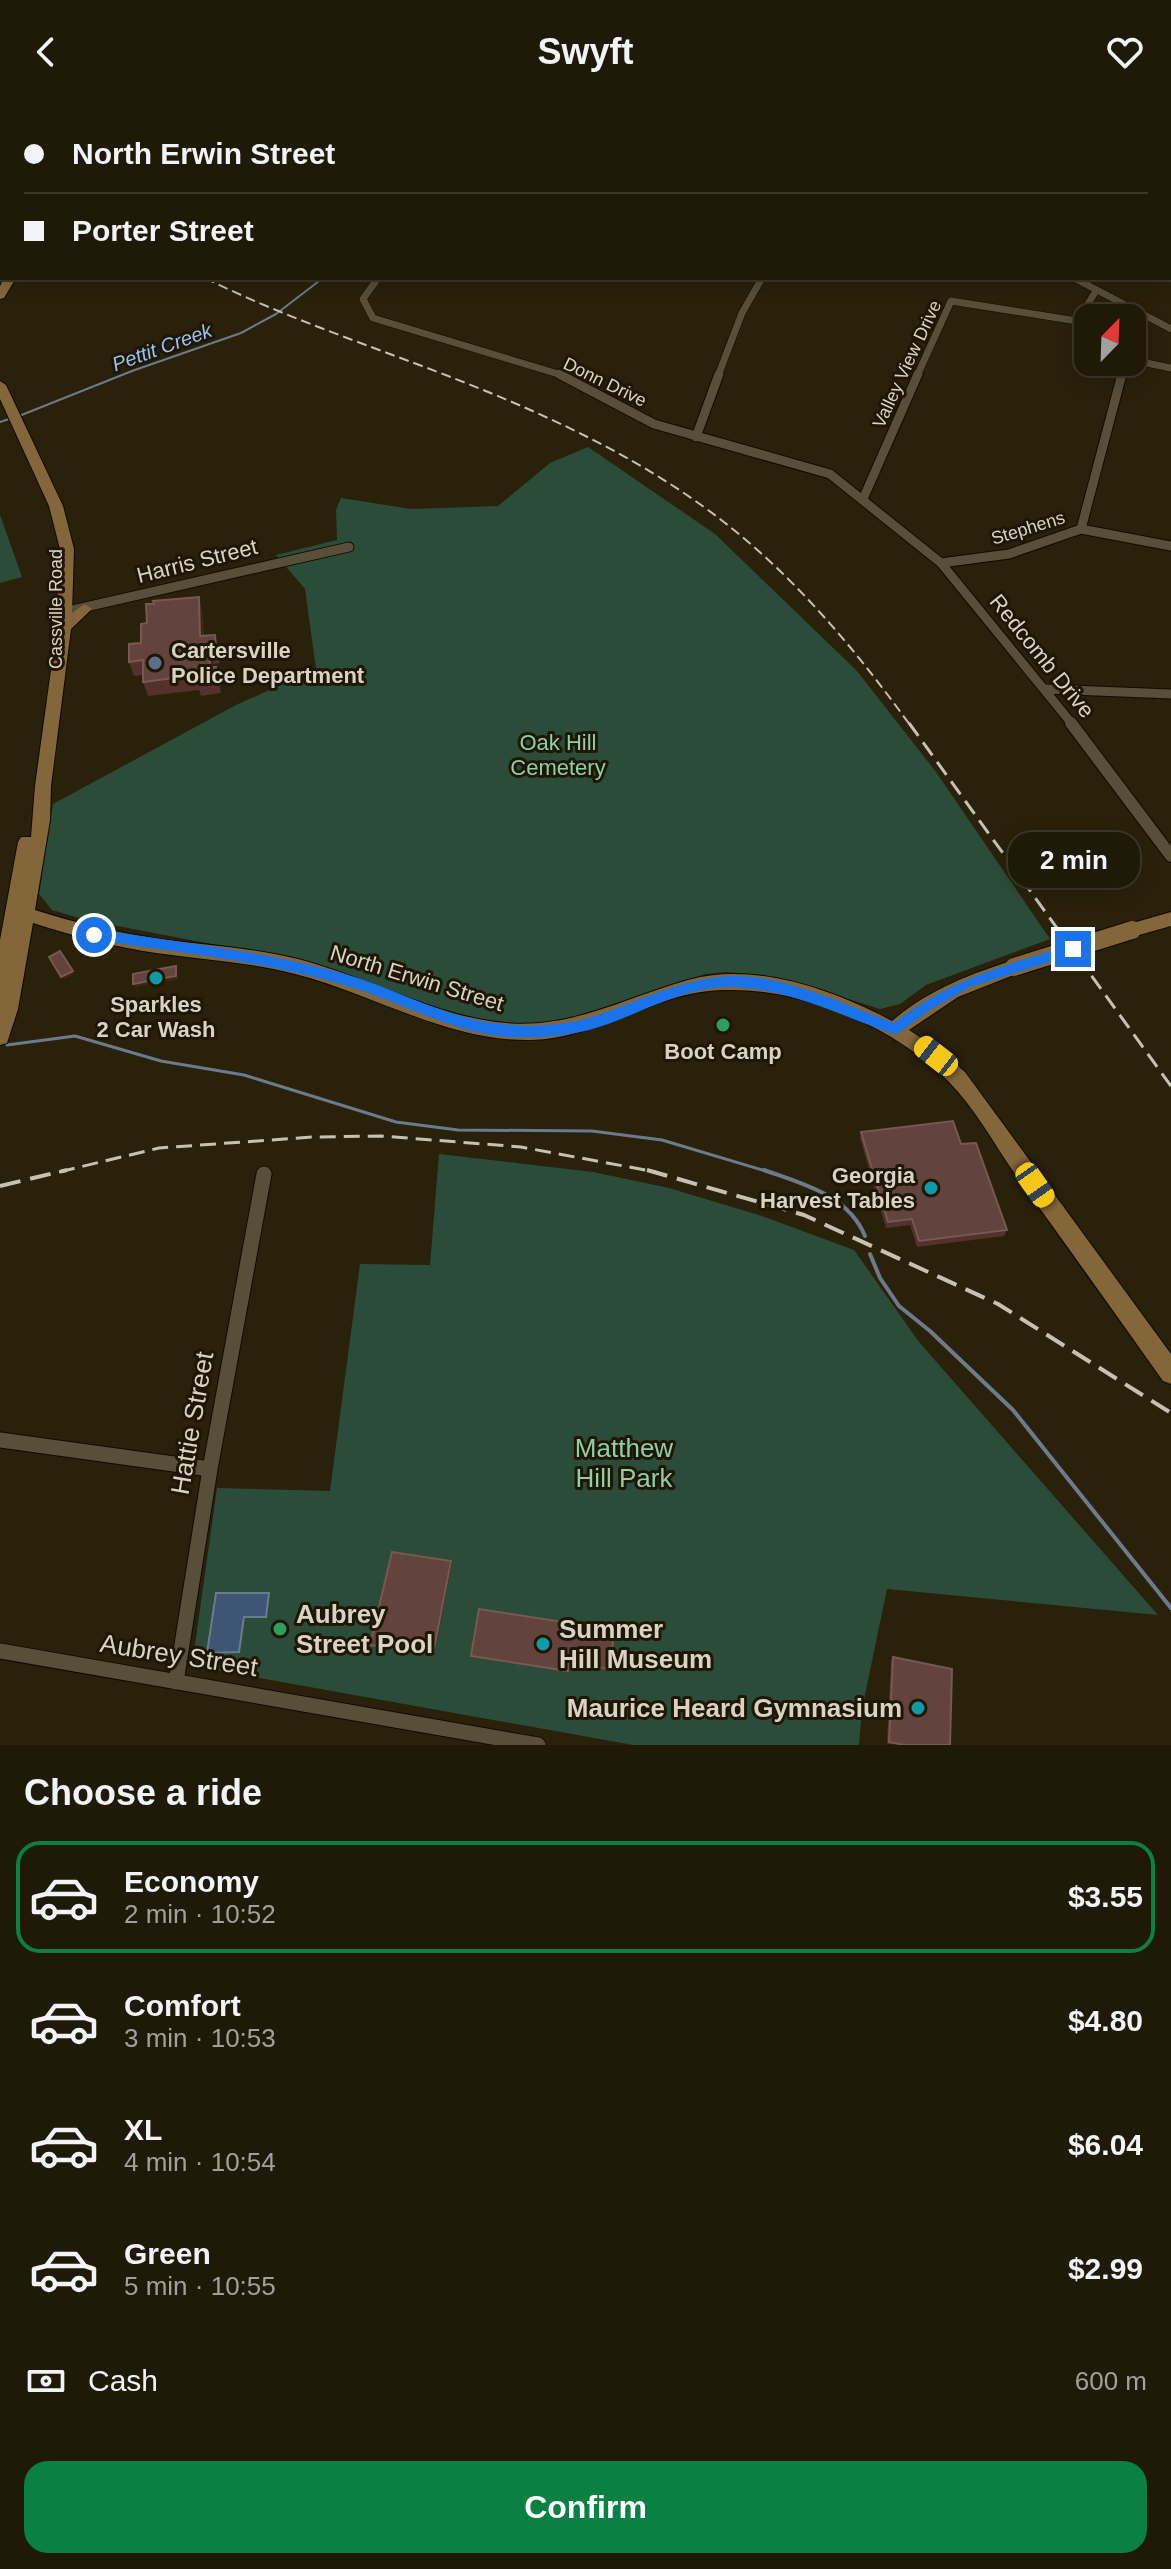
<!DOCTYPE html>
<meta charset="utf-8">
<style>
:root{--surface:#1f1908;--page:#272212;--text:#f1f3f6;--muted:#a1a09c;--line:#3c3829;--accent:#0b8043}
body{margin:0;font-family:Arial,sans-serif;background:var(--page);color:var(--text);height:100vh;display:flex;flex-direction:column;font-size:30px;white-space:nowrap}
*{box-sizing:border-box;margin:0}
p{font-size:26px;color:var(--muted)}
.icon{flex:none;width:44px;height:44px;fill:none;stroke:currentColor;stroke-width:2;stroke-linecap:round;stroke-linejoin:round}
.map{position:relative;height:1641px;overflow:hidden}
.side{display:flex;flex-direction:column;background:var(--surface);flex:1}
.side>*{flex:none}
.hud{position:absolute;left:0px;top:0px;width:1172px;height:176px;box-shadow:0 4px 20px #0003,0 0 0 2px var(--line);display:grid;align-content:center;height:176px;padding:0 24px;background:var(--surface)}
.needle{width:52px;rotate:23deg}
.controls{position:absolute;left:1074px;top:200px;display:grid;gap:16px}
.controls a{display:grid;place-items:center;width:72px;height:72px;border-radius:16px;background:var(--surface);box-shadow:0 4px 20px #0003,0 0 0 2px var(--line);font-size:40px}
.end{position:absolute;width:36px;height:36px;margin:-18px;border:10px solid #1a73e8;background:#fff;box-shadow:0 0 0 4px #fff}
.from{border-radius:50%}
.bubble{position:absolute;height:56px;border-radius:24px;background:var(--surface);box-shadow:0 4px 20px #0003,0 0 0 2px var(--line);font-size:26px;font-weight:800;line-height:56px;text-align:center}
.car{position:absolute;width:24px;height:48px;margin:-24px -12px;border-radius:10px;box-shadow:0 0 6px 2px #0007;background:linear-gradient(#f5c518 24%,#345 0 40%,#f5c518 0 76%,#345 0 86%,#f5c518 0)}
.hud b{display:flex;align-items:center;gap:28px;height:76px;font-size:30px}
.hud b+b{border-top:2px solid var(--line)}
.hud i{width:20px;height:20px;background:var(--text)}
ul{padding:0;list-style:none}
li{display:flex;align-items:center;gap:24px;height:112px;margin:0 16px 12px;padding:0 8px;border:4px solid transparent;border-radius:24px}
li div{flex:1}
li b{display:block;font-size:30px}
li em{font-style:normal;font-weight:800}
li.on{border-color:var(--accent)}
li>.icon{width:72px;height:72px;stroke-width:1.5}
h2{padding:0 24px;font-size:36px;line-height:96px}
.pay{display:flex;align-items:center;gap:20px;height:88px;padding:0 24px;font-size:30px}
.pay p{margin-inline-start:auto}
.primary-button{display:flex;gap:16px;margin-top:auto;padding:16px 24px}
.primary-button a{flex:1;height:92px;border-radius:24px;background:var(--accent);color:#fff;font-size:32px;font-weight:800;line-height:92px;text-align:center}
header{display:flex;justify-content:space-between;align-items:center;height:104px;padding:0 24px;background:var(--surface);font-size:36px;font-weight:800}
.map>svg:first-child{display:block}
.green{fill:#2c4c3a}
.water{fill:#3e5574;stroke:#6c7b8c;stroke-width:2}
.lines{fill:none;stroke-linecap:round;stroke-linejoin:round}
.stream-far2{stroke:#6c7b8c;stroke-width:2}
.stream-far1{stroke:#6c7b8c;stroke-width:3}
.stream{stroke:#6c7b8c;stroke-width:4}
.street-far3-casing{stroke:#110a00;stroke-width:8}
.street-far2-casing{stroke:#110a00;stroke-width:11}
.street-far1-casing{stroke:#110a00;stroke-width:14}
.street-casing{stroke:#110a00;stroke-width:17}
.secondary-casing{stroke:#110a00;stroke-width:2}
.street-far3{stroke:#574f37;stroke-width:7}
.street-far2{stroke:#574f37;stroke-width:9}
.street-far1{stroke:#574f37;stroke-width:12}
.street{stroke:#574f37;stroke-width:15}
.secondary{fill:#83673b;fill-rule:evenodd}
.rail-far2{stroke:#c6c1b2;stroke-width:2;stroke-dasharray:10 5;stroke-linecap:butt}
.rail-far1{stroke:#c6c1b2;stroke-width:3;stroke-dasharray:16 8;stroke-linecap:butt}
.rail{stroke:#c6c1b2;stroke-width:4;stroke-dasharray:21 10;stroke-linecap:butt}
.secondary-bridge-casing{stroke:#110a00;stroke-width:20;stroke-linecap:butt}
.secondary-bridge{stroke:#83673b;stroke-width:18}
.wall{fill:#55312c}
.shaded-wall{fill:#3d2318}
.building{fill:#63433d;stroke:#755952;stroke-width:2}
.route{fill:#1a73e8}
.service-dot{fill:#5c6f8a;stroke:#1f1702;stroke-width:3}
.culture-dot{fill:#0f9aa8;stroke:#1f1702;stroke-width:3}
.leisure-dot{fill:#2e9e5b;stroke:#1f1702;stroke-width:3}
.labels{text-anchor:middle;dominant-baseline:central;stroke-width:6;stroke-linejoin:round;paint-order:stroke}
.far-street-label{font-size:18px;fill:#d8d3c5;stroke:#1f1702}
.far-water-label{font-size:20px;font-style:italic;fill:#9ac1f8;stroke:#1f1702}
.street-label{font-size:22px;fill:#d8d3c5;stroke:#1f1702}
.poi-label{font-size:22px;font-weight:bold;fill:#d8d3c5;stroke:#1f1702}
.park-label{font-size:22px;fill:#8bd0aa;stroke:#1f1702}
.near-street-label{font-size:26px;fill:#d8d3c5;stroke:#1f1702}
.near-park-label{font-size:26px;fill:#8bd0aa;stroke:#1f1702}
.near-poi-label{font-size:26px;font-weight:bold;fill:#d8d3c5;stroke:#1f1702;text-anchor:start}
</style>
<header><svg class="icon" aria-label="back" viewBox="0 0 24 24"><path d="M15 5l-7 7 7 7"/></svg>Swyft<svg class="icon" aria-label="heart" viewBox="0 0 24 24"><path d="M12 20l-8-8c-3-5 5-10 8-4 3-6 11-1 8 4z"/></svg></header>
<div class="map">
<svg width="1171" height="1641" viewBox="0 0 1171 1641">
<rect width="100%" height="100%" fill="#29210a"/>
<path class="green" d="M 588,343 L 715,430 L 857,567 L 936,668 L 1050,835 L 926,881 L 900,900 L 880,905 L 788,876 L 727,868 L 705,870 L 664,883 L 604,910 L 573,918 L 514,922 L 463,913 L 317,860 L 86,816 L 52,806 L 39,790 L 53,700 L 236,601 L 316,565 L 305,485 L 276,451 L 337,436 L 336,406 L 341,394 L 411,405 L 498,402 L 550,359 Z
M 0,411 L 22,473 L 0,479 Z
M 439,1050 L 593,1068 L 669,1084 L 762,1112 L 854,1146 L 919,1238 L 1158,1511 L 887,1485 L 862,1605 L 859,1641 L 633,1641 L 192,1562 L 217,1384 L 330,1387 L 360,1160 L 430,1161 Z"/>
<path class="water" d="M 216,1489 L 269,1489 L 266,1513 L 244,1513 L 239,1548 L 207,1549 Z"/>
<g class="lines">
<path class="stream-far2" d="M 513,2 L 518,0
M 19,312 L 132,267 L 241,229 L 276,210 L 323,174
M 0,318 L 12,314"/>
<path class="stream-far1" d="M 7,941 L 75,932 L 161,957 L 244,971 L 396,1018 L 458,1026 L 592,1027 L 662,1036 L 769,1068"/>
<path class="stream" d="M 764,1066 C 803,1080 848,1091 865,1132
M 870,1150 L 880,1174 L 899,1202 L 930,1227 L 1013,1306 L 1171,1504"/>
<g class="street-far3-casing">
<path id="street-far3" d="M 799,0 L 808,2
M 667,2 L 671,0
M 378,174 L 363,195 L 373,214 L 565,272
M 1074,174 L 1171,225
M 1132,256 L 1171,264
M 718,272 L 742,209 L 762,174
M 917,272 L 951,197 L 1077,217 L 1096,187
M 1121,272 L 1125,258"/>
</g>
<g class="street-far2-casing">
<path id="street-far2" d="M 559,270 L 654,320 L 830,370 L 941,459 L 1073,621
M 696,333 L 719,270
M 863,395 L 918,270
M 1081,425 L 1122,270
M 941,459 L 1009,450 L 1081,425 L 1171,442
M 55,510 L 349,443
M 1046,585 L 1171,590"/>
</g>
<g class="street-far1-casing">
<path id="street-far1" d="M 1071,619 L 1171,752"/>
</g>
<g class="street-casing">
<path id="street" d="M 0,1336 L 210,1365
M 0,1547 L 538,1641
M 176,1578 L 210,1365 L 264,1070"/>
</g>
<g class="secondary-casing">
<path id="secondary" d="M 0,19 L 2,19 L 2,25 L 0,25 Z
M 4,174 L 16,174 L 4,194 L 0,195 L 0,182 Z
M 0,277 L 6,281 L 63,402 L 74,445 L 72,509 L 85,500 L 92,505 L 71,525 L 51,682 L 50,716 L 35,806 C 76,819 117,829 159,835 C 206,841 252,844 298,855 C 368,873 434,913 506,919 C 572,925 627,893 688,876 C 754,857 834,886 892,917 C 928,886 970,870 1014,856 L 1021,858 L 1023,863 L 1021,868 L 958,893 L 909,926 L 941,947 L 965,968 L 1171,1250 L 1171,1280 L 1163,1277 C 1114,1208 1065,1139 1015,1070 C 994,1040 975,1004 949,978 C 894,922 803,884 725,886 C 658,886 600,934 532,936 C 448,938 374,890 295,870 C 250,858 203,856 156,849 C 114,843 73,832 33,819 L 18,905 L 7,939 L 0,941 L 0,836 L 18,738 L 21,733 L 31,733 L 35,682 L 55,537 L 60,445 L 49,402 L 0,295 Z
M 1171,808 L 1171,822 L 1132,833 L 1126,831 L 1123,826 L 1126,821 Z"/>
</g>
<use href="#street-far3" class="street-far3"/>
<use href="#street-far2" class="street-far2"/>
<use href="#street-far1" class="street-far1"/>
<use href="#street" class="street"/>
<use href="#secondary" class="secondary"/>
<path class="rail-far2" d="M 205,174 C 298,220 397,250 493,290 C 580,326 667,370 740,431 C 806,486 860,552 910,621"/>
<path class="rail-far1" d="M 909,619 L 1171,982
M 59,1068 L 159,1044 L 313,1033 L 381,1032 L 521,1043 L 656,1068"/>
<path class="rail" d="M 647,1066 L 804,1111 L 998,1200 L 1171,1309
M 0,1082 L 67,1066"/>
<g class="secondary-bridge-casing">
<path id="secondary-bridge" d="M 1014,863 L 1132,826"/>
</g>
<use href="#secondary-bridge" class="secondary-bridge"/>
</g>
<path class="wall" d="M 199,493 L 202,508 L 204,532 L 215,531 L 219,545 L 220,559 L 213,560 L 214,564 L 220,578 L 221,589 L 201,592 L 199,586 L 148,592 L 143,578 L 143,571 L 134,572 L 129,558 L 141,539 L 154,500 Z
M 861,1028 L 961,1040 L 1007,1126 L 1004,1132 L 917,1143 L 910,1121 L 886,1124 L 860,1034 Z
M 452,1459 L 434,1553 L 371,1542 L 370,1541 Z
M 614,1526 L 610,1567 L 569,1560 L 568,1568 L 472,1553 L 471,1552 Z
M 893,1553 L 950,1641 L 887,1640 L 891,1556 Z"/>
<path class="shaded-wall" d="M 199,493 L 202,508 L 204,547 L 200,532 Z
M 215,531 L 219,545 L 220,559 L 216,544 Z
M 209,545 L 213,560 L 214,575 L 210,564 Z
M 216,563 L 220,578 L 221,589 L 217,575 Z
M 176,862 L 178,876 L 135,883 L 133,880 Z
M 73,867 L 74,870 L 63,876 L 61,873 Z
M 451,1457 L 452,1459 L 434,1553 L 433,1551 Z"/>
<path class="building" d="M 199,493 L 200,532 L 215,531 L 216,544 L 209,545 L 210,564 L 216,563 L 217,575 L 196,577 L 196,571 L 143,578 L 143,556 L 129,558 L 129,540 L 141,539 L 141,520 L 147,519 L 146,500 L 154,500 L 153,497 Z
M 60,847 L 73,867 L 61,873 L 49,853 Z
M 176,862 L 176,872 L 133,880 L 133,870 Z
M 953,1017 L 961,1040 L 976,1039 L 1007,1126 L 919,1137 L 912,1115 L 888,1118 L 861,1028 Z
M 392,1448 L 451,1457 L 433,1551 L 370,1541 Z
M 479,1505 L 614,1526 L 610,1565 L 569,1559 L 568,1567 L 471,1552 Z
M 893,1553 L 952,1565 L 950,1641 L 904,1641 L 889,1638 Z"/>
<path class="route" d="M 94,825 C 178,838 263,847 345,870 C 397,885 447,915 501,920 C 530,923 564,922 592,913 C 638,898 682,874 731,872 C 783,870 846,901 894,919 C 953,873 1004,862 1073,840 L 1080,845 L 1078,849 L 970,883 L 930,906 L 896,931 C 844,913 790,885 734,883 C 682,881 637,913 589,926 C 561,933 528,935 499,932 C 445,925 396,896 344,881 C 262,857 177,848 94,836 L 87,831 Z"/>
<circle class="service-dot" cx="155" cy="559" r="8"/>
<g class="culture-dot">
<circle cx="156" cy="874" r="8"/>
<circle cx="931" cy="1084" r="8"/>
<circle cx="543" cy="1540" r="8"/>
<circle cx="918" cy="1604" r="8"/>
</g>
<g class="leisure-dot">
<circle cx="723" cy="921" r="8"/>
<circle cx="280" cy="1525" r="8"/>
</g>
<g class="labels">
<g class="far-street-label">
<text transform="translate(907 260) rotate(-65)">Valley View Drive</text>
<text transform="translate(605 278) rotate(26)">Donn Drive</text>
<text transform="translate(1028 424) rotate(-17)">Stephens</text>
<text transform="translate(56 505) rotate(-90)">Cassville Road</text>
</g>
<g class="far-water-label">
<text transform="translate(162 243) rotate(-20)">Pettit Creek</text>
</g>
<g class="street-label">
<text transform="translate(197 457) rotate(-14)">Harris Street</text>
<text transform="translate(1042 552) rotate(51)">Redcomb Drive</text>
<text transform="translate(417 874) rotate(17)">North Erwin Street</text>
</g>
<g class="poi-label">
<text x="171" y="546" text-anchor="start">Cartersville<tspan x="171" dy="25">Police Department</tspan></text>
<text x="156" y="900">Sparkles<tspan x="156" dy="25">2 Car Wash</tspan></text>
<text x="723" y="947">Boot Camp</text>
<text x="915" y="1071" text-anchor="end">Georgia<tspan x="915" dy="25">Harvest Tables</tspan></text>
</g>
<g class="park-label">
<text x="558" y="638">Oak Hill<tspan x="558" dy="25">Cemetery</tspan></text>
</g>
<g class="near-street-label">
<text transform="translate(192 1319) rotate(-80)">Hattie Street</text>
<text transform="translate(179 1551) rotate(9)">Aubrey Street</text>
</g>
<g class="near-park-label">
<text x="624" y="1344">Matthew<tspan x="624" dy="30">Hill Park</tspan></text>
</g>
<g class="near-poi-label">
<text x="296" y="1510">Aubrey<tspan x="296" dy="30">Street Pool</tspan></text>
<text x="559" y="1525">Summer<tspan x="559" dy="30">Hill Museum</tspan></text>
<text x="902" y="1604" text-anchor="end">Maurice Heard Gymnasium</text>
</g>
</g>
</svg>
<div class="controls">
<a><svg class="needle" viewBox="-14 -14 28 28"><path d="M0-13l5 13h-10z" fill="#e53935"/><path d="M0 13l5-13h-10z" fill="#a1a09c"/></svg></a>
</div>
<i class="end from" style="left:94px;top:831px"></i>
<i class="end" style="left:1073px;top:845px"></i>
<div class="bubble" style="left:1008px;top:728px;width:132px">2 min</div>
<i class="car" style="left:936px;top:952px;rotate:308deg"></i>
<i class="car" style="left:1035px;top:1081px;rotate:145deg"></i>
<div class="hud">
<b><i class="from"></i>North Erwin Street</b>
<b><i></i>Porter Street</b>
</div>
</div>
<section class="side">
<h2>Choose a ride</h2>
<ul>
<li class="on"><svg class="icon" aria-label="car" viewBox="0 0 24 24"><path d="M5 17H2v-5l4-1 3-4h7l3 4 3 1v5h-3M9 17h6M6 11h13"/><circle cx="7" cy="17" r="2"/><circle cx="17" cy="17" r="2"/></svg><div><b>Economy</b><p>2 min · 10:52</p></div><em>$3.55</em></li>
<li><svg class="icon" aria-label="car" viewBox="0 0 24 24"><path d="M5 17H2v-5l4-1 3-4h7l3 4 3 1v5h-3M9 17h6M6 11h13"/><circle cx="7" cy="17" r="2"/><circle cx="17" cy="17" r="2"/></svg><div><b>Comfort</b><p>3 min · 10:53</p></div><em>$4.80</em></li>
<li><svg class="icon" aria-label="car" viewBox="0 0 24 24"><path d="M5 17H2v-5l4-1 3-4h7l3 4 3 1v5h-3M9 17h6M6 11h13"/><circle cx="7" cy="17" r="2"/><circle cx="17" cy="17" r="2"/></svg><div><b>XL</b><p>4 min · 10:54</p></div><em>$6.04</em></li>
<li><svg class="icon" aria-label="car" viewBox="0 0 24 24"><path d="M5 17H2v-5l4-1 3-4h7l3 4 3 1v5h-3M9 17h6M6 11h13"/><circle cx="7" cy="17" r="2"/><circle cx="17" cy="17" r="2"/></svg><div><b>Green</b><p>5 min · 10:55</p></div><em>$2.99</em></li>
</ul>
<div class="pay"><svg class="icon" aria-label="cash" viewBox="0 0 24 24"><path d="M3 7h18v10H3z"/><circle cx="12" cy="12" r="2"/></svg>Cash<p>600 m</p></div>
<div class="primary-button"><a>Confirm</a></div>
</section>
